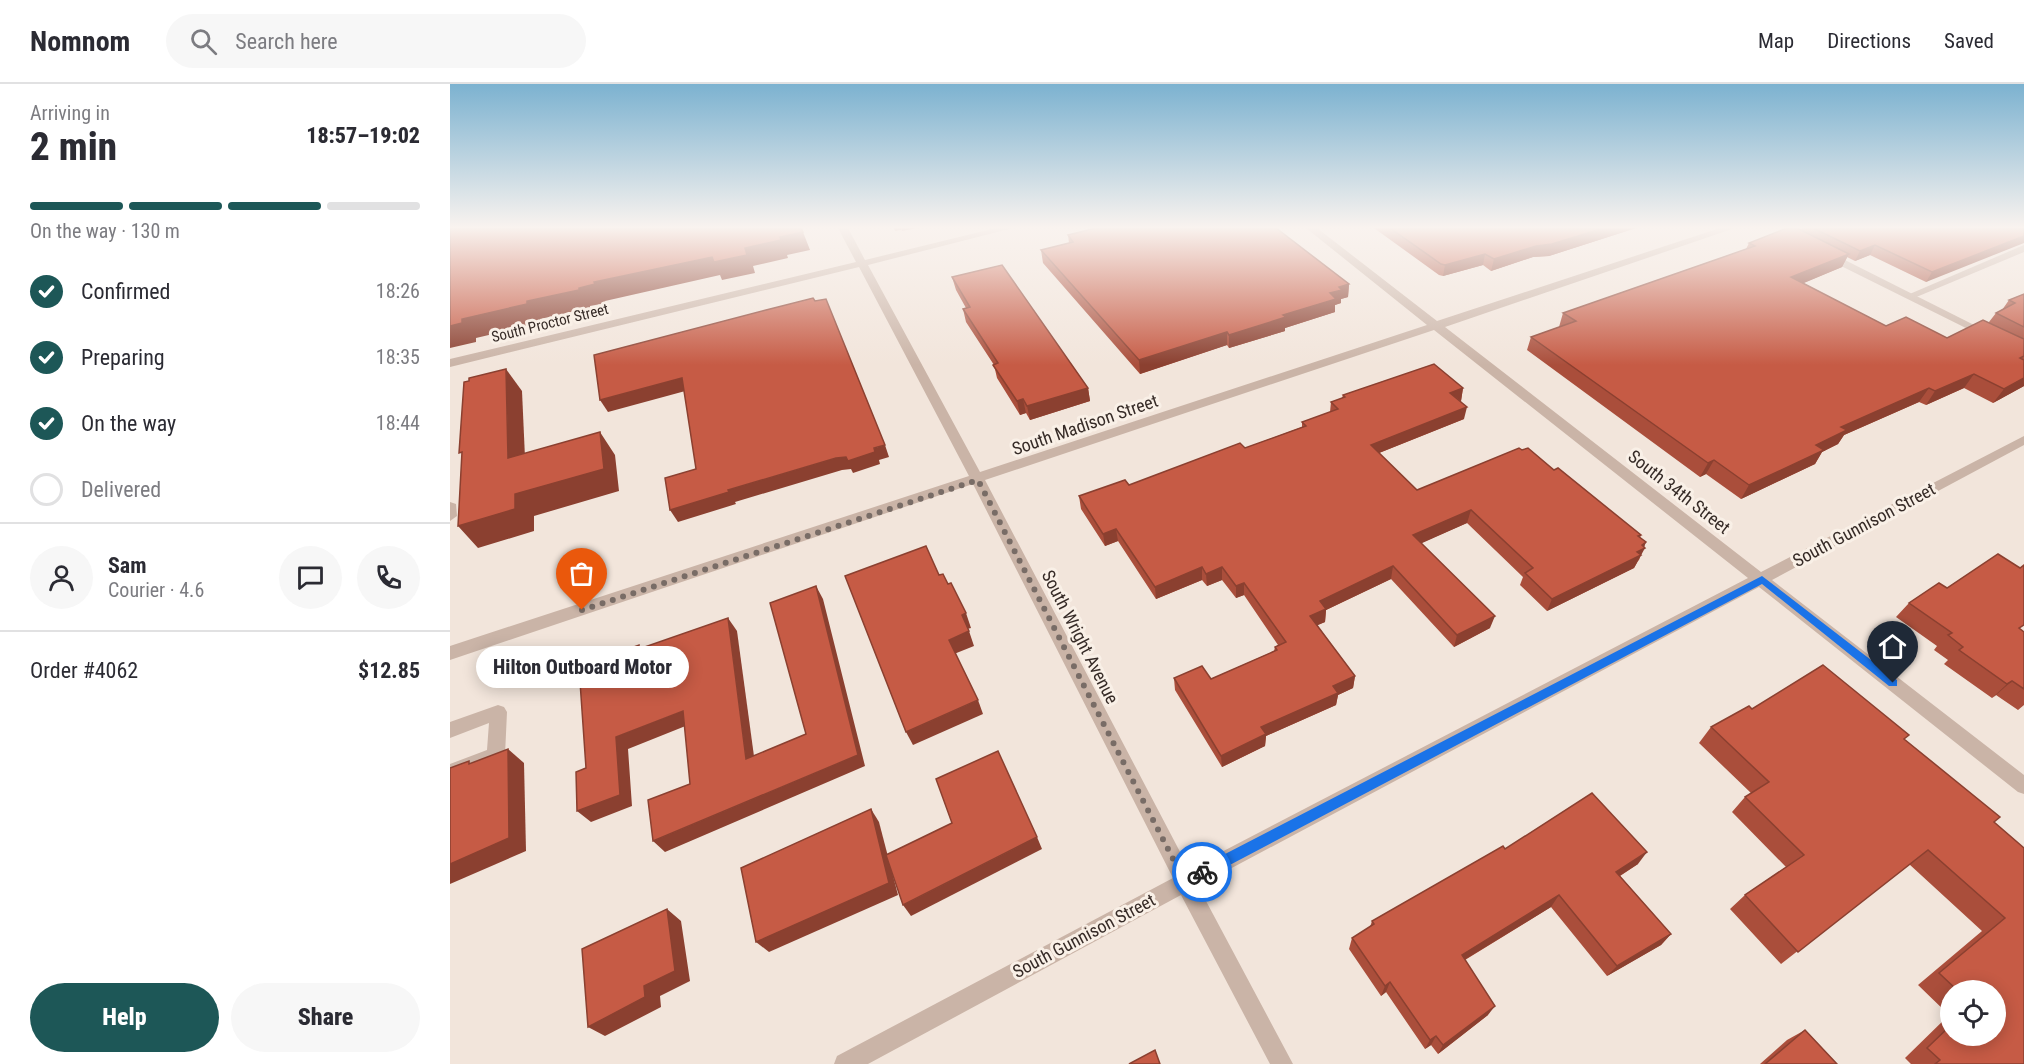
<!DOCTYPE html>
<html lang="en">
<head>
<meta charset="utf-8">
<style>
  :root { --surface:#fff; --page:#f7f7f7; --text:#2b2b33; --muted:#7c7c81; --line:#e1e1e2; --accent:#1d5757 }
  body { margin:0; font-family:"Roboto Condensed",sans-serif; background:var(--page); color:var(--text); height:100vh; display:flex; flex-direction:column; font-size:22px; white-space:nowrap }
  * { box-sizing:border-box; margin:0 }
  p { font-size:20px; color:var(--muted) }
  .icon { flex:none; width:33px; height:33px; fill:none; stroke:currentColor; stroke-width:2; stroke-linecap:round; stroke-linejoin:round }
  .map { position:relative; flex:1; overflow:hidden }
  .panel { display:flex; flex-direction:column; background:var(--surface); width:450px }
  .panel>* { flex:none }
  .buttons { position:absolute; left:1490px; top:896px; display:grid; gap:12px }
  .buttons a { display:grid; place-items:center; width:66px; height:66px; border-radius:50%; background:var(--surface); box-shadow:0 3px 15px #0003; font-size:30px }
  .pin { position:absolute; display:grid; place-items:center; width:51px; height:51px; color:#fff; margin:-62px -26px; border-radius:50% 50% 50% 0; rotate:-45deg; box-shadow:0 0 6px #0007 }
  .pin .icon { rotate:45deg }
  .courier { position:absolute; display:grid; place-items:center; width:60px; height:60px; margin:-30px; border:4px solid #1a73e8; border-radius:50%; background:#fff; color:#222; box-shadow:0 2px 8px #0007 }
  .bubble { position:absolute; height:42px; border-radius:21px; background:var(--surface); box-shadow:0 3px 15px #0003; font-size:20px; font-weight:800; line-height:42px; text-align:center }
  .summary em { font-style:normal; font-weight:800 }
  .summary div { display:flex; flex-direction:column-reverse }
  .summary { display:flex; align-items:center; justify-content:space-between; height:102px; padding:0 30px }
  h1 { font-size:39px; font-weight:800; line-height:45px }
  .bar { display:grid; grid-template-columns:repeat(4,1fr); gap:9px 6px; align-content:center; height:72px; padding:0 30px }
  .bar i { height:8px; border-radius:4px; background:var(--line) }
  .bar .active { background:var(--accent) }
  .bar p { grid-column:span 4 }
  .line { display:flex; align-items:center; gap:15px; padding:0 30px; border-top:2px solid var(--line) }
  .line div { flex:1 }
  .round { display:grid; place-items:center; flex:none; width:63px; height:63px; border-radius:32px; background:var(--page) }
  ol { padding:0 30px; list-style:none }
  li { display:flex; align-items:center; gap:18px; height:66px }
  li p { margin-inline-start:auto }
  li .icon { padding:6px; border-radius:50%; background:var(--accent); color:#fff; stroke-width:4 }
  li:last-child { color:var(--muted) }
  li i { width:33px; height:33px; border:3px solid var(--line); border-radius:50% }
  .button { display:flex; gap:12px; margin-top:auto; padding:12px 30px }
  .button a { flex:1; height:69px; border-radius:36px; background:var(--accent); color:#fff; font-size:24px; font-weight:800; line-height:69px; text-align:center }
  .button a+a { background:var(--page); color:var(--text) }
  header { display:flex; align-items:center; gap:36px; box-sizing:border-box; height:84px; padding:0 30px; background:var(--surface); border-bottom:2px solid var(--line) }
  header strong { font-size:28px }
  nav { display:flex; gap:33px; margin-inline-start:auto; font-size:21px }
  .search { width:420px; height:54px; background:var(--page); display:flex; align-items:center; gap:15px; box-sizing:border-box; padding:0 21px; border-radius:33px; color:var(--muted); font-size:22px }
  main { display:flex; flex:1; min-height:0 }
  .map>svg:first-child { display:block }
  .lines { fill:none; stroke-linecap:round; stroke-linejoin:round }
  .lane { fill:#cab4a7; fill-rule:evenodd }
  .street { fill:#cab4a7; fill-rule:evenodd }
  .wall { fill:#aa4e3b; fill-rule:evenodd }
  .shaded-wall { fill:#8b4030 }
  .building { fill:#c65b45; stroke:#8b4030; stroke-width:1.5 }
  .route { fill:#1a73e8 }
  .done { stroke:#786c66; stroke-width:6; stroke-dasharray:0 10.8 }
  .labels { text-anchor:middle; stroke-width:6; stroke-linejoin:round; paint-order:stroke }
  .far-street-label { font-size:15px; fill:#362b27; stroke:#f9f0e7 }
  .street-label { font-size:18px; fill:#362b27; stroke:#f9f0e7 }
</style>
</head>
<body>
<header>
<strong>Nomnom</strong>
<div class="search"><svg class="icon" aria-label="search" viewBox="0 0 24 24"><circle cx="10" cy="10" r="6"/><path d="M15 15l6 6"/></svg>Search here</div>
<nav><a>Map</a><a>Directions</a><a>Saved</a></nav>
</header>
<main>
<section class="panel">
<div class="summary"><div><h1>2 min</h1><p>Arriving in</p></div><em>18:57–19:02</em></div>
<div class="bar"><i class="active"></i><i class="active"></i><i class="active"></i><i></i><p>On the way · 130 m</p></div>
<ol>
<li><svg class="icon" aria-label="check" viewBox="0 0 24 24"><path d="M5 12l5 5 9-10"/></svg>Confirmed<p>18:26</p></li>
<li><svg class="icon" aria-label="check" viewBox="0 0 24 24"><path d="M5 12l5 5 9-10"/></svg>Preparing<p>18:35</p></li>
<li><svg class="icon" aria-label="check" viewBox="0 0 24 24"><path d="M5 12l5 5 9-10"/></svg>On the way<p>18:44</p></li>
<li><i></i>Delivered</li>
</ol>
<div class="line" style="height:108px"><a class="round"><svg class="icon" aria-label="person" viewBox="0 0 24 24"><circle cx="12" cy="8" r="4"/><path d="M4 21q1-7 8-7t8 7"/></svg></a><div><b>Sam</b><p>Courier · 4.6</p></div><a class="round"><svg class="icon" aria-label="chat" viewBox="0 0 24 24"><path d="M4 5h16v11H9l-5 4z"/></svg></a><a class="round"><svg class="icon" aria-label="phone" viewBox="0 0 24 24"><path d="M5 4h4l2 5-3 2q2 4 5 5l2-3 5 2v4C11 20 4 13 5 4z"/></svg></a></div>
<div class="line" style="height:78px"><div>Order #4062</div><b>$12.85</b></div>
<div class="button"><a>Help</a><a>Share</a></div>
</section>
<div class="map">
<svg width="1574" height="980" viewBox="0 0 1574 980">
  <rect width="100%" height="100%" fill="#f2e5db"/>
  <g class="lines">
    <g class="lane">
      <polygon points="1574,161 1574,168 1464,214 1460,215 1455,212"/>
      <polygon points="0,418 6,420 7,432 0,437"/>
      <polygon points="48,621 54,623 57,628 55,671 52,677 0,696 0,680 37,666 39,639 0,654 0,638"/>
    </g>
    <g class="street">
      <path d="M388,144H398L415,176L546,144H563L418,181L530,388L977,241L856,144H867L987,237L1270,144H1285L995,243L1311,488L1574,352V361L1322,496L1574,691V710L1568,708L1309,503L748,802L843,980H820L731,811L418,980H384L387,972L723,794L523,400L0,576V562L519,392L409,183L0,283V275L406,178ZM984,246L1298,494L739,785L535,396Z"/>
      <polygon points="1371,168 1379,168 1542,250 1540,252 1532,252 1371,172"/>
    </g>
  </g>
  <g class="wall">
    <polygon points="924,144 1186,144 1099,172 1083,173 1041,187 1033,181 993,192 989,191"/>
    <polygon points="1352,144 1574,144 1476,198 1420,171 1405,177 1397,173 1392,183 1353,199 1436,242 1497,254 1539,238 1546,229 1552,226 1559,216 1574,210 1574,302 1543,319 1514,304 1476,321 1469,318 1394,351 1388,360 1372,368 1365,380 1291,415 1256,390 1250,393 1077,266 1081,253 1109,243 1113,229 1296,165 1299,159 1351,146"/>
    <polygon points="618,151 899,200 898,213 891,215 891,219 885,221 885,228 835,244 835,247 779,264 777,261 690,290 593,179 591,166 619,159"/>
    <polygon points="502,193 638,304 640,317 580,336 576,329 570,331 547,294 544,281 516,238 513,225 516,224 506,206"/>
    <polygon points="1013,304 1011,317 1014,335 929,369 967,406 1104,386 1191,451 1190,454 1196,458 1189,476 1188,477 1184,484 1097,527 1070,501 1073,493 1017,439 971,459 1040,544 1004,563 941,495 876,526 875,538 867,541 905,592 903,604 888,611 886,621 816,652 815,662 772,683 725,606 724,594 761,595 824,567 825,563 828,561 794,511 786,514 772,496 757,502 752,496 706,515 668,457 655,462 631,425 629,412 679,401 795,364 852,343 852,338 880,328 881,318 892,314 893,311"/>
    <polygon points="1497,504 1574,548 1574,621 1568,626 1546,611 1542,614 1494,580 1498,576 1484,566 1487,562 1446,533 1459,519"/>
    <path d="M1302,625L1454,656L1544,738L1574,980H1461L1455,974L1499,931L1468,901L1532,847L1459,780L1331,880L1280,825L1295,811L1336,783L1282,728L1295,713L1301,709L1249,659L1261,643ZM1500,906H1545L1500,951Z"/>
    <polygon points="1055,765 1188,780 1170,792 1221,850 1211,861 1157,892 1101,823 1015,876 1038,931 988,970 981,961 975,965 936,908 931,912 899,865 902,854 920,843 922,837"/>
    <polygon points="1355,946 1387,980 1310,980 1337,956"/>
  </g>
  <g class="shaded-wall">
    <polygon points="444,144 451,144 451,146 445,147"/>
    <polygon points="451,144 467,144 452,147"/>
    <polygon points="1154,144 1186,144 1099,172 1083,173 1041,187 1044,175 1086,162"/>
    <polygon points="353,148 360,166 337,171 338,174 303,182 305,189 272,196 270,191 155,217 156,219 140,222 140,224 90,235 90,239 26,254 26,258 0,264 0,242 12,235 77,217 129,204 144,198 295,164 330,153"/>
    <polygon points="1574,152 1574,159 1476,198 1482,188"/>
    <polygon points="1425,161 1420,171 1405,177 1410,167"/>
    <polygon points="1035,170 1033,181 993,192 995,181"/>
    <polygon points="1399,170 1392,183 1335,207 1341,193"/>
    <polygon points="899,200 898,213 891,215 891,219 885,221 885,228 835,244 835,247 779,264 779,251 833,231 880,209 889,203"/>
    <polygon points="777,248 777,261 690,290 689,276"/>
    <polygon points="56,285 72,307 76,396 58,374"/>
    <polygon points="1524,290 1514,304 1476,321 1485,307"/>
    <polygon points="232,294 239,306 158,328 150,316"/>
    <polygon points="1574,294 1574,302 1543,319 1554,305"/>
    <polygon points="638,304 640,317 580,336 577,322"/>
    <polygon points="1013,304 1011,317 1000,309"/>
    <polygon points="1479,304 1469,318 1394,351 1388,360 1372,368 1365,380 1291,415 1299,401 1366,361 1391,343"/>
    <polygon points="573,315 576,329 570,331 567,317"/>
    <polygon points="1017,323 1014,335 919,373 921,361"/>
    <polygon points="150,348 165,371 169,407 84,432 84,447 28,464 8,442 65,410"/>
    <polygon points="435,361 439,373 429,376 430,380 403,389 401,385 392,386 285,418 286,420 228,438 220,426 278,406 386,374 396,373"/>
    <polygon points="1264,376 1256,390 1250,393 1258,379"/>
    <polygon points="1021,426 1017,439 961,464 963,451"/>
    <polygon points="666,445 668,457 655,462 653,450"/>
    <polygon points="1196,458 1193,465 1195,464 1184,484 1097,527 1102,515"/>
    <polygon points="943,482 941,495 876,526 875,538 859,545 860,532 870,517"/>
    <polygon points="752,483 752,496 706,515 705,503"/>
    <polygon points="772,483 772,496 757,502 756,490"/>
    <polygon points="794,499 794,511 786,514 786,502"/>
    <polygon points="366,502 373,515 415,682 215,768 203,757 408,671"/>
    <polygon points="516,529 521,544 517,545 512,531"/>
    <polygon points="1045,532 1040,544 1004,563 1007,551"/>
    <polygon points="278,534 287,547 306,687 296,675"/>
    <polygon points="519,547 524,562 504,570 499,556"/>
    <polygon points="905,592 903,604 888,611 886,621 816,652 815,662 772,683 771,672 811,643 883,602"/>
    <polygon points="1562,597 1546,611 1542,614 1557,600"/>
    <polygon points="528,616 533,630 463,661 456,648"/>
    <polygon points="233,627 243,639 178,665 182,722 141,738 127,727 166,653"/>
    <polygon points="58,665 74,679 76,767 0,800 0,780"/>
    <polygon points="421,725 429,738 448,811 319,868 306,858"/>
    <polygon points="587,753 592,765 461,832 453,821"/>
    <polygon points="1197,768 1188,780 1157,800 1166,788"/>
    <polygon points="1109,811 1101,823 1006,881 1012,871"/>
    <polygon points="217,825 231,837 240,897 210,912 211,923 155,952 138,943 194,902"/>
    <polygon points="1221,850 1211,861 1157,892 1167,882"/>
    <polygon points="940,898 936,908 931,912 935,902"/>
    <polygon points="1045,922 1038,931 988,970 993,961"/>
    <polygon points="986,952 981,961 975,965 980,956"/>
  </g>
  <g class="building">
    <polygon points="0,144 351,144 353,148 330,153 331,156 295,164 297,171 264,178 262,173 144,198 145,200 129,204 129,206 77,217 77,220 12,235 12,239 0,242"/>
    <polygon points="646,144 826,144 899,200 889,203 892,206 880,209 886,215 833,231 836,233 779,251 777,248 689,276 591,166 623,158 618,151"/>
    <polygon points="940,144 1154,144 1102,160 1086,162 1044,175 1035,170 995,181 991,180"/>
    <polygon points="1337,144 1347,144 1399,170 1341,193 1436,242 1456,233 1497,254 1533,236 1574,255 1574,272 1570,274 1574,276 1574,294 1554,305 1524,290 1485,307 1479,304 1391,343 1397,346 1366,361 1374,366 1299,401 1264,376 1258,379 1081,253 1126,237 1113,229 1305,162 1299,159"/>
    <polygon points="1363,144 1574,144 1574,152 1482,188 1425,161 1410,167"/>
    <polygon points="552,181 638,304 577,322 573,315 567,317 543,281 548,279 513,225 520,223 502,193"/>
    <polygon points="1574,210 1574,243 1546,229 1565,219 1559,216"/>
    <polygon points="363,214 365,217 376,215 435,361 424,364 425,368 398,377 396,373 386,374 278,406 279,408 220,426 215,394 246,385 232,294 150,316 144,271 316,226"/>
    <polygon points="984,280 1013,304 1000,309 1017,323 921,361 967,406 1069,364 1072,366 1078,364 1104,386 1108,384 1191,451 1188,452 1196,458 1192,461 1195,464 1187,468 1191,471 1102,515 1075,489 1083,484 1021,426 963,451 1045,532 1007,551 943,482 870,517 876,525 860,532 905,592 883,602 888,609 811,643 816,650 771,672 724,594 752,582 761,595 827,566 825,563 836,558 794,499 786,502 772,483 756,490 752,483 705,503 666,445 653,450 629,412 675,396 679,401 790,359 795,364 856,342 852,338 888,325 881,318 895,313 893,311"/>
    <polygon points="56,285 58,374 150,348 154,385 65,410 65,425 8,442 12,368 9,369 14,298 19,297 19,294"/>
    <polygon points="476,462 489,491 493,490 498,500 501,499 516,529 512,531 519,547 499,556 528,616 456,648 395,492"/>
    <polygon points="1548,470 1570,484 1574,481 1574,541 1569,544 1574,548 1574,605 1562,597 1557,600 1509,566 1513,563 1498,551 1502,549 1459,519 1489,499 1497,504"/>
    <polygon points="366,502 408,671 203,757 198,716 240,700 233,627 166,653 170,711 127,727 126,688 136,684 129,583 189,561 189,565 278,534 296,675 356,650 320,519"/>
    <polygon points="1373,581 1459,651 1454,655 1550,733 1544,738 1574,764 1574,980 1485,980 1490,976 1477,964 1500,942 1500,951 1545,951 1545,906 1507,906 1489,889 1555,834 1478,766 1348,868 1295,811 1354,771 1295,713 1319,698 1261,643 1299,622 1302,625"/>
    <polygon points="58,665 59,754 0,780 0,684 19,677 19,680"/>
    <polygon points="548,667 587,753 453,821 436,771 502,739 486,695"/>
    <polygon points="1142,709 1197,768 1166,788 1221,850 1167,882 1109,811 1012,871 1045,922 993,961 986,952 980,956 940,898 935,902 902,854 924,840 922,837 1053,762 1055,765"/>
    <polygon points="421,725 439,799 306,858 291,784"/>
    <polygon points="217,825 225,887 194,902 195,913 138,943 132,865"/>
    <polygon points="1355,946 1387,980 1315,980"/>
    <polygon points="705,966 710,980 679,980"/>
  </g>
  <linearGradient id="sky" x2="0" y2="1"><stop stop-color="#7cb2d0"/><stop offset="0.51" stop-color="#f9f3ef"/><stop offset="1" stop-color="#f9f3ef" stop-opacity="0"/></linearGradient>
  <rect width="1574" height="281" fill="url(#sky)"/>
  <polygon class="route" points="1312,492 1447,596 1447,602 1439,602 1312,500 757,793 752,795 748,793 746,788 748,784"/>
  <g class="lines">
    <polyline class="done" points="132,526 528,396 735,798 752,788"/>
  </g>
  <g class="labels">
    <g class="far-street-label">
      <text transform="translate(100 239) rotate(-14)" y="5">South Proctor Street</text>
    </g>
    <g class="street-label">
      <text transform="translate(635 341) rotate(-19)" y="6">South Madison Street</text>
      <text transform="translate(1229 408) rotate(38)" y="6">South 34th Street</text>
      <text transform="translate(1414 441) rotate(-28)" y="6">South Gunnison Street</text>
      <text transform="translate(630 553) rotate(63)" y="6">South Wright Avenue</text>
      <text transform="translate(634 852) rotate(-28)" y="6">South Gunnison Street</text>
    </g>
  </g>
</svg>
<div class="buttons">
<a><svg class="icon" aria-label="locate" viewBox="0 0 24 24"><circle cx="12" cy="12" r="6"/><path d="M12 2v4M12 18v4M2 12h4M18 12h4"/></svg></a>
</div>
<div class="pin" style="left:132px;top:526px;background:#ea580c"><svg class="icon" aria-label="bag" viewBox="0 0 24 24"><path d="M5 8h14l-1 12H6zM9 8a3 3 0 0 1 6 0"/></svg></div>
<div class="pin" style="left:1443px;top:599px;background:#1f2937"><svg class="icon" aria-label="home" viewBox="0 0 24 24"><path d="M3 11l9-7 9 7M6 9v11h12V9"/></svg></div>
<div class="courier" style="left:752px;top:788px"><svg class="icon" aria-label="bike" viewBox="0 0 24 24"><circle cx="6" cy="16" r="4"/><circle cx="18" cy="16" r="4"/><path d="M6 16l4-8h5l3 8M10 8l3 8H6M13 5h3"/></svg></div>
<div class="bubble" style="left:26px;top:562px;width:213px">Hilton Outboard Motor</div>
</div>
</main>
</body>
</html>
